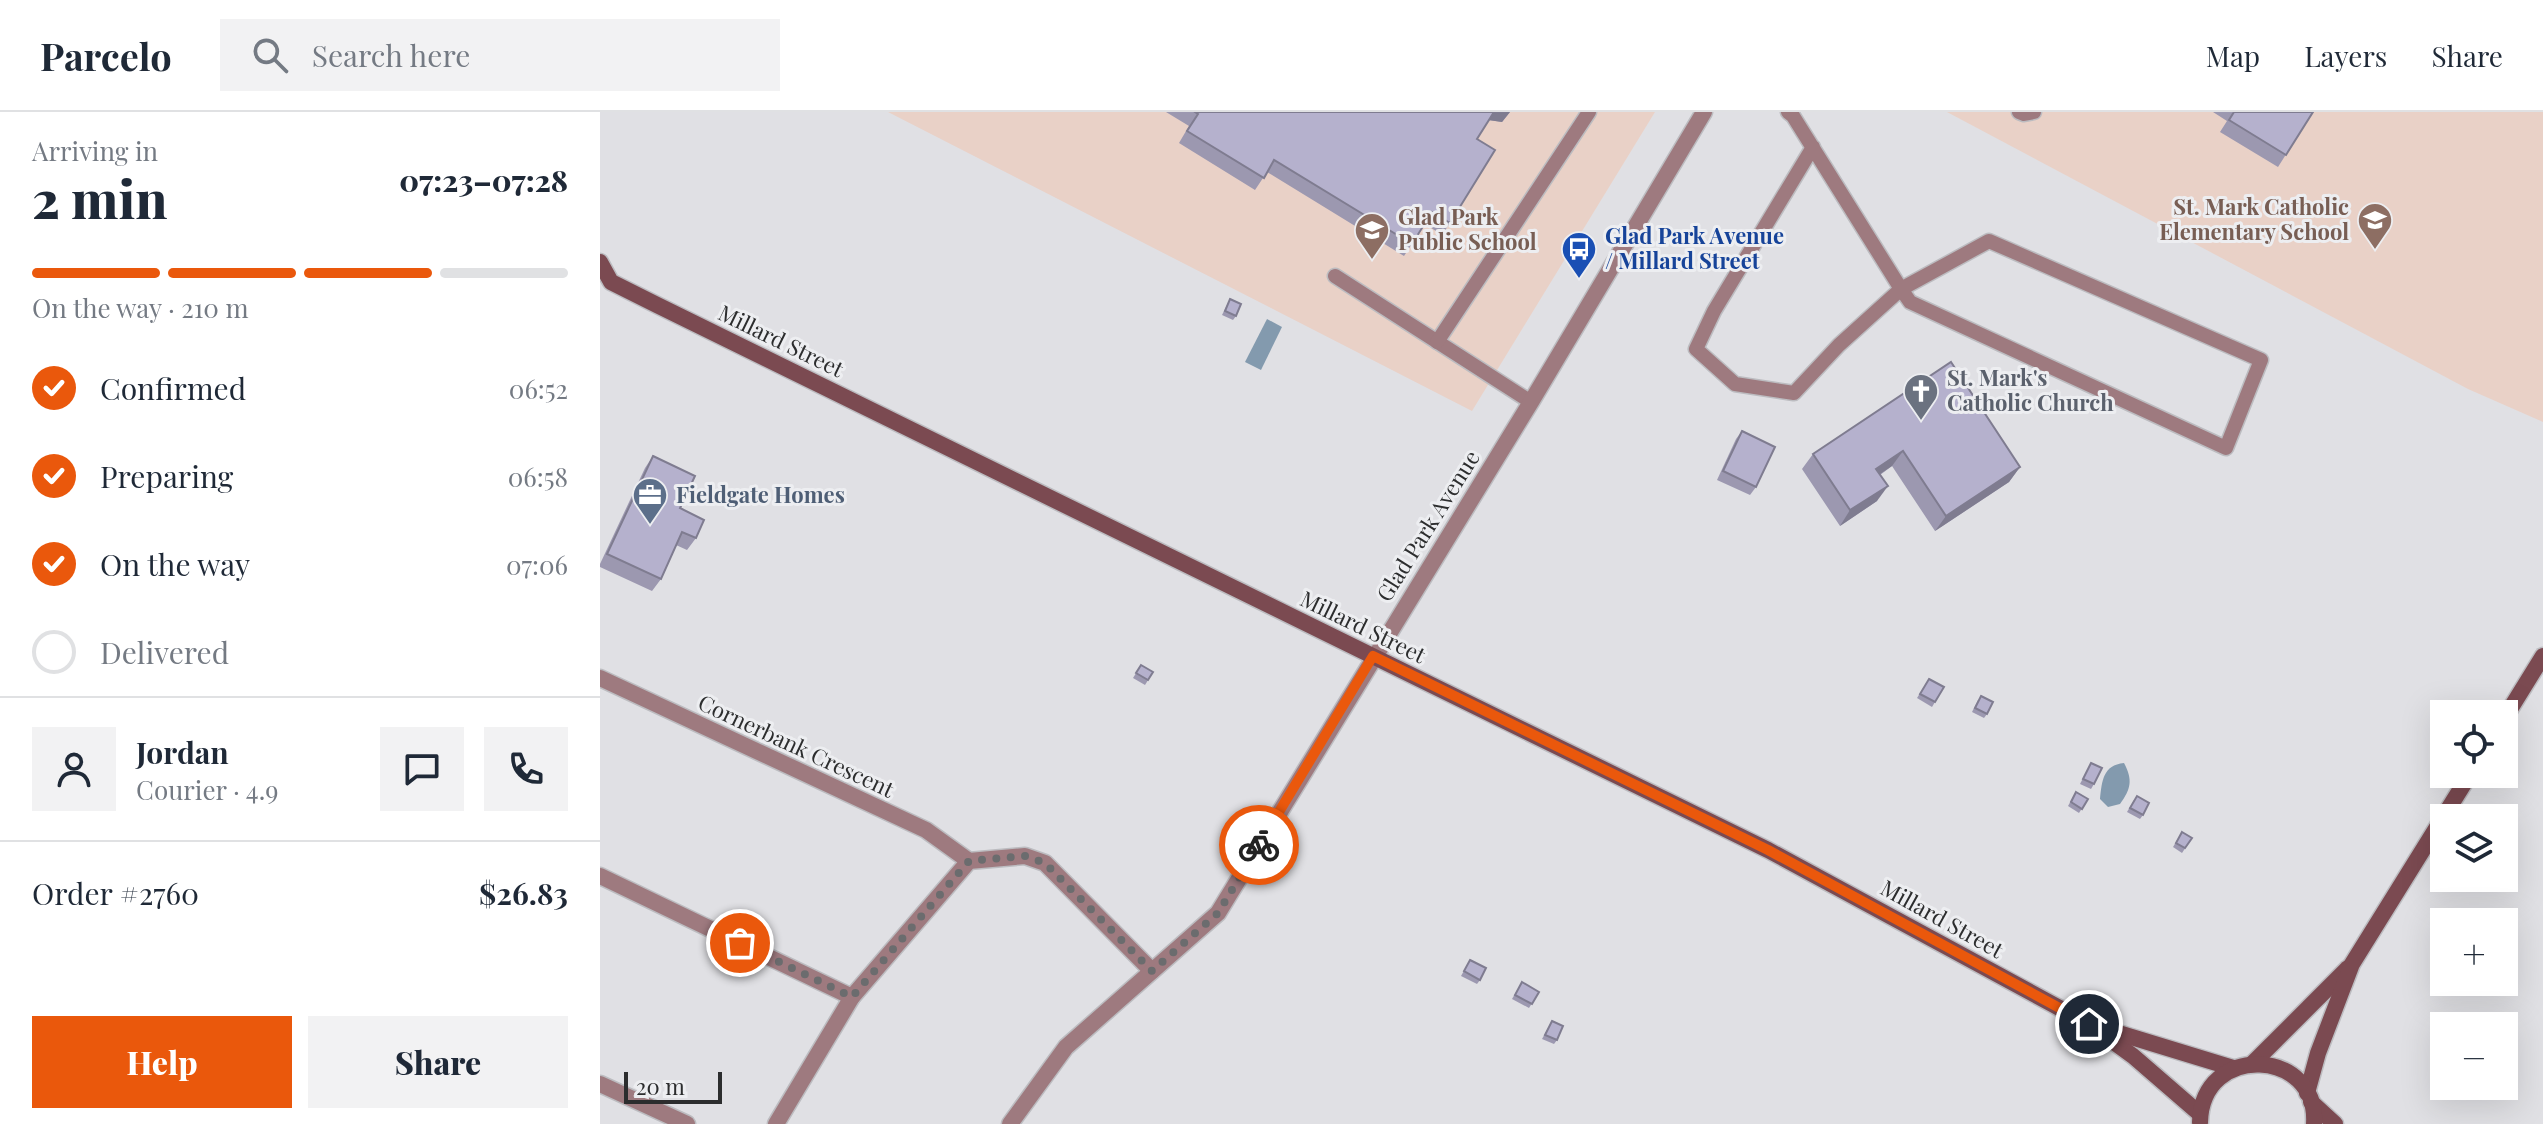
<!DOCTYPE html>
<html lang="en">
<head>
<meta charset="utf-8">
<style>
  :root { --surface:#fff; --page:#f2f2f3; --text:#1f2937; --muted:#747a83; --line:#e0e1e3; --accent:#ea580c }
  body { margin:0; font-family:"Playfair Display",serif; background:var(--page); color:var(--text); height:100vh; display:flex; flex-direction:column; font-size:30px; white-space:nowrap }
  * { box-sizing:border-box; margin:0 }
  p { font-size:26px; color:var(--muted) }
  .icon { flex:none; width:44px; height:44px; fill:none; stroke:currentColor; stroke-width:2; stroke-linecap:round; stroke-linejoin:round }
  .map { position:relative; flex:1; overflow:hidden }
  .sheet { display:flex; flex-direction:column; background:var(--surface); width:600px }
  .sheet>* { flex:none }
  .tools { position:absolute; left:1830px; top:588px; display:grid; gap:16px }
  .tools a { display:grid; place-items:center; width:88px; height:88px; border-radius:0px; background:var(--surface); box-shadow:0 8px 32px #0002; font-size:40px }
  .scale { position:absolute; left:24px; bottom:20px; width:98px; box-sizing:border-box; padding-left:8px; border:4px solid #2c2d2e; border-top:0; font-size:22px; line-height:28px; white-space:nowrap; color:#2c2d2e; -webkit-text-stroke:6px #edeef1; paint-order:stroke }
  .pin { position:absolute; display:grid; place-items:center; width:68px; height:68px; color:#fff; margin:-34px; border:4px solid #fff; border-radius:50%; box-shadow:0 2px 8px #0007 }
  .courier { position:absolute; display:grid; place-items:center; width:80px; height:80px; margin:-40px; border:6px solid #ea580c; border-radius:50%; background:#fff; color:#222; box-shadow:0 2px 10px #0007 }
  .overview em { font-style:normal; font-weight:800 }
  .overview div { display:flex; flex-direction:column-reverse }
  .overview { display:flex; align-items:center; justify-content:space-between; height:136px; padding:0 32px }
  h1 { font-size:52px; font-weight:800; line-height:60px }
  .bar { display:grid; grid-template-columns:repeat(4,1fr); gap:12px 8px; align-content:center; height:96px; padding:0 32px }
  .bar i { height:10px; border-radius:6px; background:var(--line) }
  .bar .on { background:var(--accent) }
  .bar p { grid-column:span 4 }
  .line { display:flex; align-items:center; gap:20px; padding:0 32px; border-top:2px solid var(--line) }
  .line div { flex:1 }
  .round { display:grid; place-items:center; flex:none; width:84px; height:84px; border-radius:0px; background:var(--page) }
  ol { padding:0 32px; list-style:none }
  li { display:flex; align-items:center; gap:24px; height:88px }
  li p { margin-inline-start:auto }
  li .icon { padding:8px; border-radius:50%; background:var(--accent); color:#fff; stroke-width:4 }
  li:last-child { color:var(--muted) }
  li i { width:44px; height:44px; border:4px solid var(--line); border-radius:50% }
  .button { display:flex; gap:16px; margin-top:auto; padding:16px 32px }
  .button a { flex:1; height:92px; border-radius:0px; background:var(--accent); color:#fff; font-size:32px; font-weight:800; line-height:92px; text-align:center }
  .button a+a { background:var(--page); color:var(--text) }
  header { display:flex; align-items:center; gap:48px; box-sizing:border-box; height:112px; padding:0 40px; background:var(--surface); border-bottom:2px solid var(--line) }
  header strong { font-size:38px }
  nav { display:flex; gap:44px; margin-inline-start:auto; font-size:28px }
  .search { width:560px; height:72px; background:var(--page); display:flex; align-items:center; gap:20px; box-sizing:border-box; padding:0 28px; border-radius:0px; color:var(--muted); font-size:30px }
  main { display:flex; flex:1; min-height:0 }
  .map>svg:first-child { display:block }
  .education { fill:#e9d1c7 }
  .water { fill:#839aae }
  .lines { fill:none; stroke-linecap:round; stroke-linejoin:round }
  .lane-casing { stroke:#bcbcc0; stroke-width:17 }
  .street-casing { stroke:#bcbcc0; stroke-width:19 }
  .secondary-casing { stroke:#bcbcc0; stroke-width:19 }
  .lane { stroke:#9e7a7f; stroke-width:14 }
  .street { stroke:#9e7a7f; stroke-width:16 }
  .secondary { stroke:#7b4a51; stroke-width:16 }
  .wall { fill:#9c98b0 }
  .shaded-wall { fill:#7f7c90 }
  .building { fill:#b5b1cd; stroke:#7f7c90; stroke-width:2 }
  .done { stroke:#6b6c6e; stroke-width:8; stroke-dasharray:0 14.4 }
  .route { stroke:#ea580c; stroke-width:10 }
  .labels { text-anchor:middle; stroke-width:6; stroke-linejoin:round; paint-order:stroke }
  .education-label { font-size:22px; font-weight:bold; fill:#785e54; stroke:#edeef1; text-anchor:end }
  .transit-label { font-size:22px; font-weight:bold; fill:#164399; stroke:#edeef1; text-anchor:start }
  .street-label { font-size:22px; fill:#2c2d2e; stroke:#edeef1 }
  .worship-label { font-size:22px; font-weight:bold; fill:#5b616d; stroke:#edeef1; text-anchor:start }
  .service-label { font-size:22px; font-weight:bold; fill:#4e5e75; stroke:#edeef1; text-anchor:start }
</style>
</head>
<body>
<header>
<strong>Parcelo</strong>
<div class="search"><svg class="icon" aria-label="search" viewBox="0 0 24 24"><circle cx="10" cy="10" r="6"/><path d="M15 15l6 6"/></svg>Search here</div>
<nav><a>Map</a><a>Layers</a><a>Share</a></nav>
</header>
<main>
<section class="sheet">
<div class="overview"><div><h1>2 min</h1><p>Arriving in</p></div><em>07:23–07:28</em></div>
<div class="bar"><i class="on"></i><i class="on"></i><i class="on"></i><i></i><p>On the way · 210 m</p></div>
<ol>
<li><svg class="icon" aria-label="check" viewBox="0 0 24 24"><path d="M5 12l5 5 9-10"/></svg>Confirmed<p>06:52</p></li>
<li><svg class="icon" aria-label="check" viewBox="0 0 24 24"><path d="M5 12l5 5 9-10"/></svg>Preparing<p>06:58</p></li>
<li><svg class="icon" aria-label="check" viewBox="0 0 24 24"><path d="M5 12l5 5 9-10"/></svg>On the way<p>07:06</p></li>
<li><i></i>Delivered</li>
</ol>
<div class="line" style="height:144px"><a class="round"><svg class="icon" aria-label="person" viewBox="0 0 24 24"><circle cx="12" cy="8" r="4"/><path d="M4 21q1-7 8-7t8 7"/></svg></a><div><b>Jordan</b><p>Courier · 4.9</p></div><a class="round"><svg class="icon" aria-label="chat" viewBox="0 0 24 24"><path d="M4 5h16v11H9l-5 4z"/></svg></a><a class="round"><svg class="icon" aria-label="phone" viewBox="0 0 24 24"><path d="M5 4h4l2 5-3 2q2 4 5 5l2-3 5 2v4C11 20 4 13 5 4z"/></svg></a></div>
<div class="line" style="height:104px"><div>Order #2760</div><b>$26.83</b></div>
<div class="button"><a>Help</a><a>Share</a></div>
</section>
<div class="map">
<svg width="1943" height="1012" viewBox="0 0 1943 1012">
  <rect width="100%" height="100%" fill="#e0e0e4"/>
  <g class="education">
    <polygon points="288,0 1055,0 872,299"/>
    <polygon points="1347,0 1943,0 1943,310 1868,277"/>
  </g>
  <g class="water">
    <polygon points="667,207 682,215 661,258 645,250"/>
    <path d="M1524,651C1533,668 1531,677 1520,692L1508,695L1500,687C1502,669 1503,653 1524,651Z"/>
  </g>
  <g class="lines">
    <g class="lane-casing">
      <g id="lane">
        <polyline points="1188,0 1193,4 1301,177 1310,190 1626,336 1661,248 1389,129 1301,177 1239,233 1194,281 1135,272 1096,237 1114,199 1213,35"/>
        <polyline points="1419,0 1424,2 1434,0"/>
        <polyline points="735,164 931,290"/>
        <polyline points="837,230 989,0"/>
      </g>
    </g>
    <g class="street-casing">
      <g id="street">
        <polyline points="0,566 326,718 369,749"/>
        <polyline points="0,764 252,885"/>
        <polyline points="0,972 87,1012"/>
        <polyline points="176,1012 252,885 369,749 425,744 445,751 552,859"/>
        <polyline points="410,1012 466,935 618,801 931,290 1104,0"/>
      </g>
    </g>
    <g class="secondary-casing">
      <g id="secondary">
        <polyline points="0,150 11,170 57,193 1168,738 1489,912 1533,944 1600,1002"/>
        <polyline points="1904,607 1943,544"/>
        <polyline points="1502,916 1633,956"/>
        <polyline points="1653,951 1748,856"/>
        <polyline points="1707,981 1718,941 1752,852 1870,662"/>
        <polyline points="1711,990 1735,1012"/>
        <path d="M1600,1010C1602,930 1719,936 1714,1012"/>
      </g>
    </g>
    <use href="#lane" class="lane"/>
    <use href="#street" class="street"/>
    <use href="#secondary" class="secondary"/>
  </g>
  <g class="wall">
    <polygon points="566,0 910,0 902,10 889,8 877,27 850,111 842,123 825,112 804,144 667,60 655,78 579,31 589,14"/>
    <polygon points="1613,0 1713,0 1678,55 1620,20 1627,9"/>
    <polygon points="630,187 636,204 633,208 622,203"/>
    <polygon points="1351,250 1420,355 1409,370 1335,419 1292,354 1280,363 1277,389 1240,414 1202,357 1213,342"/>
    <polygon points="1142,319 1156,375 1150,383 1117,368 1136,327"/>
    <polygon points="53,344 96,426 87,438 76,433 61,467 52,479 0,455 0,452 45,356"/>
    <polygon points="541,553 553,560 545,573 533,566"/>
    <polygon points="1329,567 1344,575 1332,595 1317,586"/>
    <polygon points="1378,588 1387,602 1384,606 1372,600"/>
    <polygon points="1491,651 1494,672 1491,677 1480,672"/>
    <polygon points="1476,680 1488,687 1479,701 1468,694"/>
    <polygon points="1534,688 1543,703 1540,707 1527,700"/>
    <polygon points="1582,720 1592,726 1582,741 1573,735"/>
    <polygon points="870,848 880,868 877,872 861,864"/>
    <polygon points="922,870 939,880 929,896 912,887"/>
    <polygon points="952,909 957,928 954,932 942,927"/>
  </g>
  <g class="shaded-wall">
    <polygon points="894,0 910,0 902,10 888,8"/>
    <polygon points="1303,339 1292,354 1265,372 1276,357"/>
    <polygon points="1420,355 1409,370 1335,419 1346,404"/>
    <polygon points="1288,374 1277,389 1240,414 1250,398"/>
  </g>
  <g class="building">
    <polygon points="595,0 894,0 877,27 895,38 850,111 832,100 812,132 674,48 664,66 587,19 598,2"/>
    <polygon points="1634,0 1713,0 1686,43 1629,8"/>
    <polygon points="630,187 641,192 636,204 625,199"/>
    <polygon points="1351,250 1420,355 1346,404 1303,339 1276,357 1288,374 1250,398 1213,342"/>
    <polygon points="1142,319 1175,335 1156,375 1123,359"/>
    <polygon points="53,344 95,364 80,396 104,408 96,426 82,420 61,467 7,442"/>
    <polygon points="541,553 553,560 548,568 536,561"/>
    <polygon points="1329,567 1344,575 1335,590 1320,582"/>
    <polygon points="1381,584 1393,590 1387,602 1375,596"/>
    <polygon points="1491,651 1502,656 1494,672 1483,667"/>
    <polygon points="1476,680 1488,687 1482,697 1471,690"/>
    <polygon points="1537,684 1549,691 1543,703 1530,696"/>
    <polygon points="1582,720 1592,726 1585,736 1576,731"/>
    <polygon points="870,848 886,856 880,868 864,859"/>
    <polygon points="922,870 939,880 932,892 915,883"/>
    <polygon points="952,909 963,914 957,928 945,923"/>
  </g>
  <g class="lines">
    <polyline class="done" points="140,831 252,885 369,749 425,744 445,751 552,859 618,801 659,733"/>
    <polyline class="route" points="659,733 773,544 1168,738 1489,912"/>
  </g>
  <defs>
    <g id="school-pin" transform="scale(1.8)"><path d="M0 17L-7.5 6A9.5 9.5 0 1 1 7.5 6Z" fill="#8d6e63" stroke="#edeef1"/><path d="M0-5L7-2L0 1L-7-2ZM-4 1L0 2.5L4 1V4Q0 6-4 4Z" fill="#fff"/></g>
    <g id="bus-pin" transform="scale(1.8)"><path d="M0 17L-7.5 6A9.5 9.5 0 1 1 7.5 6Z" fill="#1a4fb4" stroke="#edeef1"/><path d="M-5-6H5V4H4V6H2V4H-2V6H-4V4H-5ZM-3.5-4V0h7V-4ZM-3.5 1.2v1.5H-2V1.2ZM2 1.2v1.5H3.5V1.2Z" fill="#fff"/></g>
    <g id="church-pin" transform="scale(1.8)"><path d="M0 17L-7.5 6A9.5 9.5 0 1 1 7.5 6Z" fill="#6b7280" stroke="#edeef1"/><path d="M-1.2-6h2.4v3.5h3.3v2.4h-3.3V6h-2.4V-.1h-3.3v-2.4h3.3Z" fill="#fff"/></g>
    <g id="office-pin" transform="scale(1.8)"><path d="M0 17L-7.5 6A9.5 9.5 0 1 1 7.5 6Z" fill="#5c6f8a" stroke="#edeef1"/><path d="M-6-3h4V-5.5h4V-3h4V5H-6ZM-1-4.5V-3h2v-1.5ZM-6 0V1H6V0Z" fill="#fff"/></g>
  </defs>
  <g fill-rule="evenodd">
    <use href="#school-pin" x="1775" y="108"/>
    <use href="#school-pin" x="772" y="118"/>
    <use href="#bus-pin" x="979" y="137"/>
    <use href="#church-pin" x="1321" y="279"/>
    <use href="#office-pin" x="50" y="383"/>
  </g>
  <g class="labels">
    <g class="education-label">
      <text x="1749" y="103">St. Mark Catholic<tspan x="1749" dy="25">Elementary School</tspan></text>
      <text x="798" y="113" text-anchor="start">Glad Park<tspan x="798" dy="25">Public School</tspan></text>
    </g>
    <g class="transit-label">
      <text x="1005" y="132">Glad Park Avenue<tspan x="1005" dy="25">/ Millard Street</tspan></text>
    </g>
    <g class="street-label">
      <text transform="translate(181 229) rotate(26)" y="8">Millard Street</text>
      <text transform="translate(828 414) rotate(-58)" y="8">Glad Park Avenue</text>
      <text transform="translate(763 515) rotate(26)" y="8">Millard Street</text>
      <text transform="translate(196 634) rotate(25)" y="8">Cornerbank Crescent</text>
      <text transform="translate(1342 807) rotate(29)" y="8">Millard Street</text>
    </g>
    <g class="worship-label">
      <text x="1347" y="274">St. Mark's<tspan x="1347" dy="25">Catholic Church</tspan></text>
    </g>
    <g class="service-label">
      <text x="76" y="391">Fieldgate Homes</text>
    </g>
  </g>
</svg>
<div class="tools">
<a><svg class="icon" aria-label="locate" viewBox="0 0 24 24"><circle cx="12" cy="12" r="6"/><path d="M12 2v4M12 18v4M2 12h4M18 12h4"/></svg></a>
<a><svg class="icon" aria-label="layers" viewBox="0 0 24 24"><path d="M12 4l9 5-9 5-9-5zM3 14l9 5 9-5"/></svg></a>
<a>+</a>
<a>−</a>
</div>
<div class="scale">20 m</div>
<div class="pin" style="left:140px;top:831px;background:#ea580c"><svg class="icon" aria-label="bag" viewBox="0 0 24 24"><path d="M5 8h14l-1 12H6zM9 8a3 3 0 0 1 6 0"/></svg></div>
<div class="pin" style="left:1489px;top:912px;background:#1f2937"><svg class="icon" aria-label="home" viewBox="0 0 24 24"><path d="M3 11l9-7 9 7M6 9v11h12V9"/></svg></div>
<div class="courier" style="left:659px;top:733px"><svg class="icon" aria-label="bike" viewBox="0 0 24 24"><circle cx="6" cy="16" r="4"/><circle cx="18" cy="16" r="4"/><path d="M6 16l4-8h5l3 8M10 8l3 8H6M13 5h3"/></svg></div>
</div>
</main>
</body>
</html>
